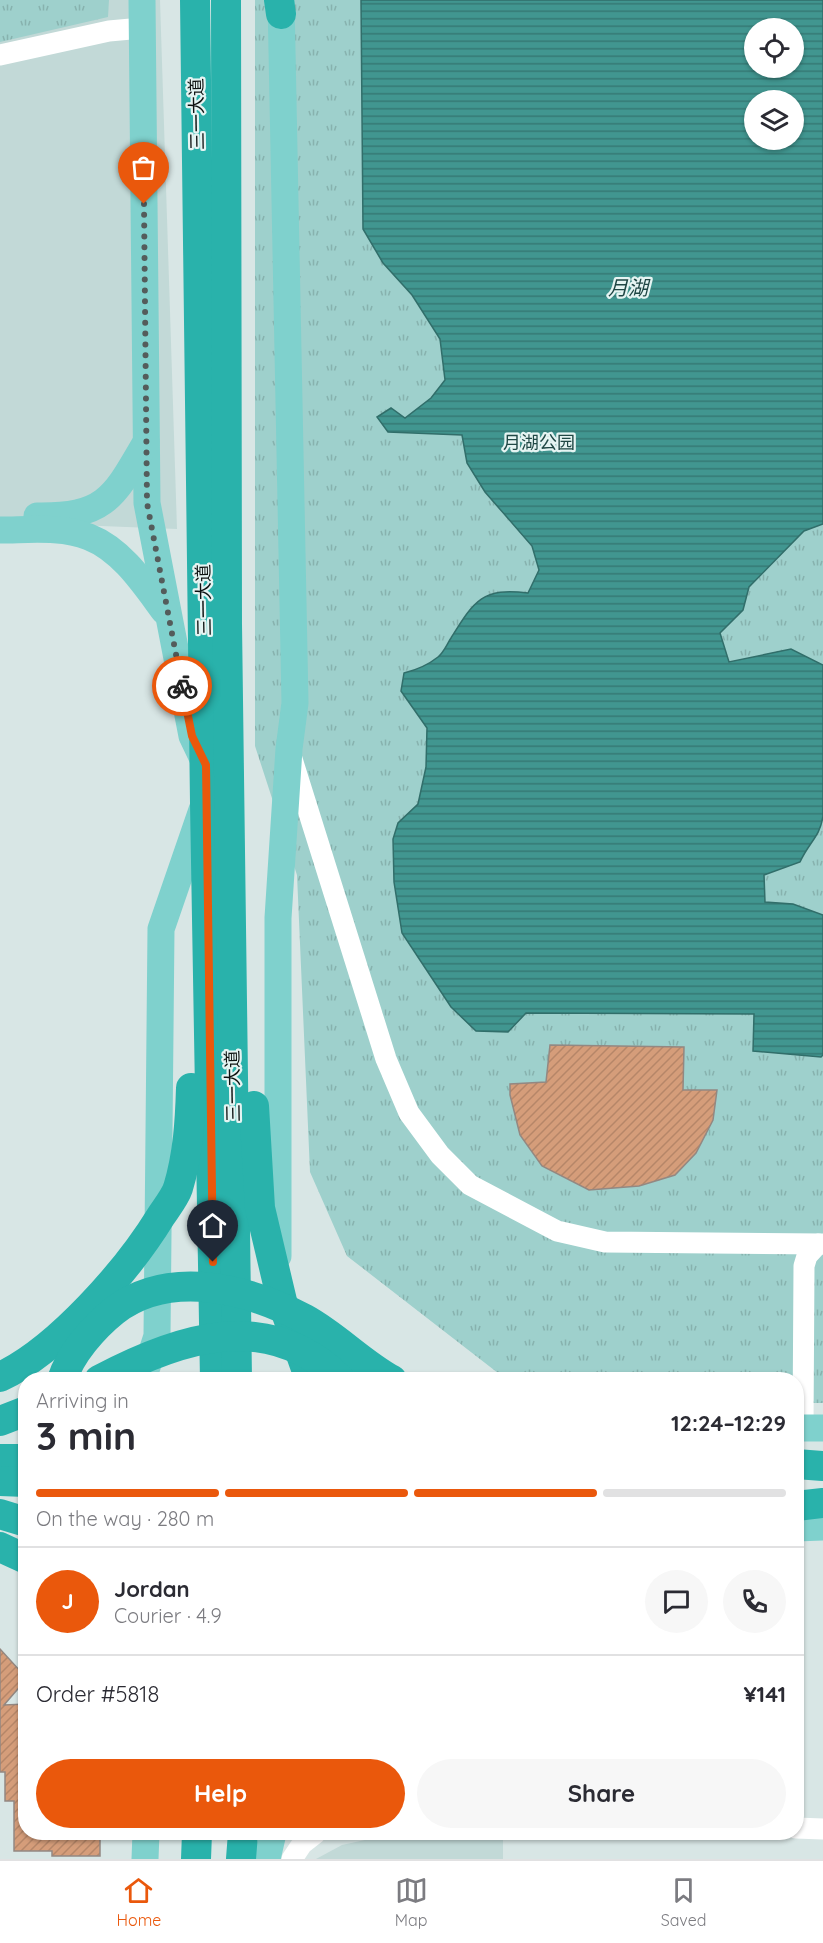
<!DOCTYPE html>
<html lang="en">
<head>
<meta charset="utf-8">
<style>
  :root { --surface:#fff; --page:#f7f7f7; --text:#2b2b33; --muted:#7c7c81; --line:#e1e1e2; --accent:#ea580c }
  body { margin:0; font-family:Quicksand,"Noto Sans SC",sans-serif; background:var(--page); color:var(--text); height:100vh; display:flex; flex-direction:column; font-size:22px; white-space:nowrap }
  * { box-sizing:border-box; margin:0 }
  p { font-size:20px; color:var(--muted) }
  .icon { flex:none; width:33px; height:33px; fill:none; stroke:currentColor; stroke-width:2; stroke-linecap:round; stroke-linejoin:round }
  .map { position:relative; flex:1; overflow:hidden }
  .panel { position:absolute; left:18px; top:1372px; width:786px; height:468px; display:flex; flex-direction:column; background:var(--surface); border-radius:24px; box-shadow:0 2px 4px #0004 }
  .panel>* { flex:none }
  .buttons { position:absolute; left:744px; top:18px; display:grid; gap:12px }
  .buttons a { display:grid; place-items:center; width:60px; height:60px; border-radius:50%; background:var(--surface); box-shadow:0 2px 4px #0004; font-size:30px }
  .pin { position:absolute; display:grid; place-items:center; width:51px; height:51px; color:#fff; margin:-62px -26px; border-radius:50% 50% 50% 0; rotate:-45deg; box-shadow:0 0 6px #0007 }
  .pin .icon { rotate:45deg }
  .courier { position:absolute; display:grid; place-items:center; width:60px; height:60px; margin:-30px; border:4px solid #ea580c; border-radius:50%; background:#fff; color:#222; box-shadow:0 2px 8px #0007 }
  .headline em { font-style:normal; font-weight:700 }
  .headline div { display:flex; flex-direction:column-reverse }
  .headline { display:flex; align-items:center; justify-content:space-between; height:102px; padding:0 18px }
  h1 { font-size:39px; font-weight:700; line-height:45px }
  .bar { display:grid; grid-template-columns:repeat(4,1fr); gap:9px 6px; align-content:center; height:72px; padding:0 18px }
  .bar i { height:8px; border-radius:4px; background:var(--line) }
  .bar .active { background:var(--accent) }
  .bar p { grid-column:span 4 }
  .line { display:flex; align-items:center; gap:15px; padding:0 18px; border-top:2px solid var(--line) }
  .line div { flex:1 }
  .round { display:grid; place-items:center; flex:none; width:63px; height:63px; border-radius:32px; background:var(--page) }
  .primary-button { display:flex; gap:12px; margin-top:auto; padding:12px 18px }
  .primary-button a { flex:1; height:69px; border-radius:36px; background:var(--accent); color:#fff; font-size:24px; font-weight:700; line-height:69px; text-align:center }
  .primary-button a+a { background:var(--page); color:var(--text) }
  .menu { display:flex; justify-content:space-around; align-items:center; height:84px; border-top:2px solid var(--line); background:var(--surface); font-size:16px; color:var(--muted) }
  .menu a { display:grid; justify-items:center; gap:3px }
  .menu .active { color:var(--accent) }
  .map>svg:first-child { display:block }
  .built { fill:#c2d9d7 }
  .grass { fill:url(#grass-tufts); fill-rule:evenodd }
  .water { fill:url(#water-rules); stroke:#316e6a; stroke-width:1.5; fill-rule:evenodd }
  .building { fill:url(#building-hatch); stroke:#938882; stroke-width:1.5 }
  .lines { fill:none; stroke-linecap:round; stroke-linejoin:round }
  .minor { stroke:#fff; stroke-width:21 }
  .major { stroke:#7fd1cd; stroke-width:27 }
  .highway { stroke:#29b2ab; stroke-width:30 }
  .done { stroke:#545c5b; stroke-width:6; stroke-dasharray:0 10.8 }
  .route { stroke:#ea580c; stroke-width:8 }
  .labels { text-anchor:middle; stroke-width:4.5; stroke-linejoin:round; paint-order:stroke }
  .street-label { font-size:18px; fill:#0d1211; stroke:#e5f4f2 }
  .park-label { font-size:18px; fill:#204845; stroke:#e5f4f2 }
  .water-label { font-size:20px; font-style:italic; fill:#1f4644; stroke:#e5f4f2 }
</style>
</head>
<body>
<div class="map">
<svg width="823" height="1859" viewBox="0 0 823 1859">
  <defs>
    <pattern id="grass-tufts" width="24" height="20" patternUnits="userSpaceOnUse" patternTransform="scale(1.5)"><rect width="24" height="20" fill="#9ed0cc"/><path d="M3 7l-1-3M5 7V3M7 7l1-3M15 17l-1-3M17 17v-4M19 17l1-3" fill="none" stroke="#87b2ae"/></pattern>
    <pattern id="water-rules" width="6" height="5" patternUnits="userSpaceOnUse" patternTransform="scale(1.5)"><rect width="6" height="5" fill="#419690"/><path d="M0 2.5h6" fill="none" stroke="#357974"/></pattern>
    <pattern id="building-hatch" width="6" height="6" patternUnits="userSpaceOnUse" patternTransform="scale(1.5)"><rect width="6" height="6" fill="#d59d7a"/><path d="M-1 1l2-2M0 6l6-6M5 7l2-2" fill="none" stroke="#b68668"/></pattern>
  </defs>
  <rect width="100%" height="100%" fill="#d8e6e5"/>
  <g class="built">
    <polygon points="0,0 160,0 177,529 0,522"/>
    <polygon points="503,1837 503,1859 316,1859 342,1845 374,1838"/>
  </g>
  <g class="grass">
    <polygon points="0,0 109,0 108,17 0,42"/>
    <path d="M255,0H823V1403H797L796,1380H507L347,1256L310,1172L297,875L255,746ZM754,28H794V68H754ZM754,100H794V140H754Z"/>
  </g>
  <path class="water" d="M361,0H823V524L804,531L749,587L743,610L720,633L729,662L791,649L823,665V816C820,837 809,842 800,862L764,875L765,902L793,904L823,915V1055L821,1057L753,1051L754,1014L526,1013L508,1032L476,1031L451,1007L402,933L394,882L393,839L398,823L418,804L426,767L427,728L401,691L404,673C416,670 428,665 438,657C444,652 447,644 451,638C474,601 482,587 528,593L539,570L532,546L485,492L467,463L462,435L388,432L377,417L391,408L405,418L431,398L445,380L440,339L412,295L383,263L363,229ZM754,28H794V68H754ZM754,100H794V140H754Z"/>
  <g class="building">
    <polygon points="550,1045 684,1047 683,1090 717,1090 713,1120 696,1153 675,1175 639,1186 589,1190 542,1166 520,1135 510,1095 510,1084 546,1082"/>
    <polygon points="0,1649 22,1673 23,1683 4,1705 26,1704 26,1833 100,1833 100,1856 52,1856 52,1851 14,1851 14,1801 5,1801 5,1772 0,1772"/>
  </g>
  <g class="lines">
    <g class="minor">
      <polyline points="0,55 109,31 142,28"/>
      <polyline points="292,759 386,1059 409,1113 440,1155 470,1185 557,1231 605,1242 823,1244"/>
      <polyline points="803,1428 804,1266 807,1256 818,1244"/>
      <polyline points="796,1828 823,1829"/>
      <polyline points="292,1859 302,1844 316,1833"/>
    </g>
    <g class="major">
      <polyline points="142,0 147,503 192,736 202,757"/>
      <path d="M37,516C106,517 114,497 146,442"/>
      <path d="M0,530C28,530 62,526 89,537C122,550 144,584 164,611"/>
      <polyline points="278,1256 278,918 289,749 295,703 281,0"/>
      <polyline points="144,1370 147,1367 157,1336 161,929 202,810"/>
      <polyline points="796,1428 823,1428"/>
      <polyline points="796,1528 823,1527"/>
      <polyline points="145,1859 146,1833"/>
      <polyline points="267,1859 273,1833"/>
    </g>
    <g class="highway">
      <polyline points="195,0 205,803 215,1380"/>
      <polyline points="226,0 227,624 237,1380"/>
      <polyline points="279,0 281,14"/>
      <polyline points="254,1106 260,1208 282,1301 310,1380"/>
      <path d="M0,1377C58,1350 128,1270 161,1216C167,1207 175,1197 178,1188C188,1155 190,1122 191,1088"/>
      <path d="M62,1380C70,1354 94,1327 114,1311C170,1268 249,1289 305,1319C336,1336 361,1363 392,1380"/>
      <path d="M99,1380C178,1338 268,1307 341,1380"/>
      <polyline points="0,1421 26,1411"/>
      <polyline points="0,1459 26,1459"/>
      <polyline points="796,1464 823,1466"/>
      <polyline points="0,1481 26,1482"/>
      <polyline points="796,1506 823,1503"/>
      <polyline points="0,1514 26,1522"/>
      <polyline points="0,1547 26,1559"/>
      <polyline points="196,1859 197,1833"/>
      <polyline points="241,1859 243,1833"/>
    </g>
  </g>
  <g class="lines">
    <polyline class="done" points="144,204 147,503 182,686"/>
    <polyline class="route" points="182,686 192,736 206,765 213,1262"/>
  </g>
  <g class="labels">
    <g class="street-label">
      <text transform="translate(197 114) rotate(-91)" y="6">三一大道</text>
      <text transform="translate(204 600) rotate(-91)" y="6">三一大道</text>
      <text transform="translate(233 1086) rotate(-91)" y="6">三一大道</text>
    </g>
    <g class="park-label">
      <text x="539" y="449">月湖公园</text>
    </g>
    <g class="water-label">
      <text x="628" y="295">月湖</text>
    </g>
  </g>
</svg>
<div class="buttons">
<a><svg class="icon" aria-label="locate" viewBox="0 0 24 24"><circle cx="12" cy="12" r="6"/><path d="M12 2v4M12 18v4M2 12h4M18 12h4"/></svg></a>
<a><svg class="icon" aria-label="layers" viewBox="0 0 24 24"><path d="M12 4l9 5-9 5-9-5zM3 14l9 5 9-5"/></svg></a>
</div>
<div class="pin" style="left:144px;top:204px;background:#ea580c"><svg class="icon" aria-label="bag" viewBox="0 0 24 24"><path d="M5 8h14l-1 12H6zM9 8a3 3 0 0 1 6 0"/></svg></div>
<div class="pin" style="left:213px;top:1262px;background:#1f2937"><svg class="icon" aria-label="home" viewBox="0 0 24 24"><path d="M3 11l9-7 9 7M6 9v11h12V9"/></svg></div>
<div class="courier" style="left:182px;top:686px"><svg class="icon" aria-label="bike" viewBox="0 0 24 24"><circle cx="6" cy="16" r="4"/><circle cx="18" cy="16" r="4"/><path d="M6 16l4-8h5l3 8M10 8l3 8H6M13 5h3"/></svg></div>
<section class="panel">
<div class="headline"><div><h1>3 min</h1><p>Arriving in</p></div><em>12:24–12:29</em></div>
<div class="bar"><i class="active"></i><i class="active"></i><i class="active"></i><i></i><p>On the way · 280 m</p></div>
<div class="line" style="height:108px"><b class="round" style="background:var(--accent);color:#fff">J</b><div><b>Jordan</b><p>Courier · 4.9</p></div><a class="round"><svg class="icon" aria-label="chat" viewBox="0 0 24 24"><path d="M4 5h16v11H9l-5 4z"/></svg></a><a class="round"><svg class="icon" aria-label="phone" viewBox="0 0 24 24"><path d="M5 4h4l2 5-3 2q2 4 5 5l2-3 5 2v4C11 20 4 13 5 4z"/></svg></a></div>
<div class="line" style="height:78px"><div>Order #5818</div><b>¥141</b></div>
<div class="primary-button"><a>Help</a><a>Share</a></div>
</section>
</div>
<nav class="menu">
<a class="active"><svg class="icon" aria-label="home" viewBox="0 0 24 24"><path d="M3 11l9-7 9 7M6 9v11h12V9"/></svg>Home</a>
<a><svg class="icon" aria-label="map" viewBox="0 0 24 24"><path d="M3 6l6-2 6 2 6-2v14l-6 2-6-2-6 2zM9 4v14M15 6v14"/></svg>Map</a>
<a><svg class="icon" aria-label="saved" viewBox="0 0 24 24"><path d="M7 4h10v16l-5-4-5 4z"/></svg>Saved</a>
</nav>
</body>
</html>
